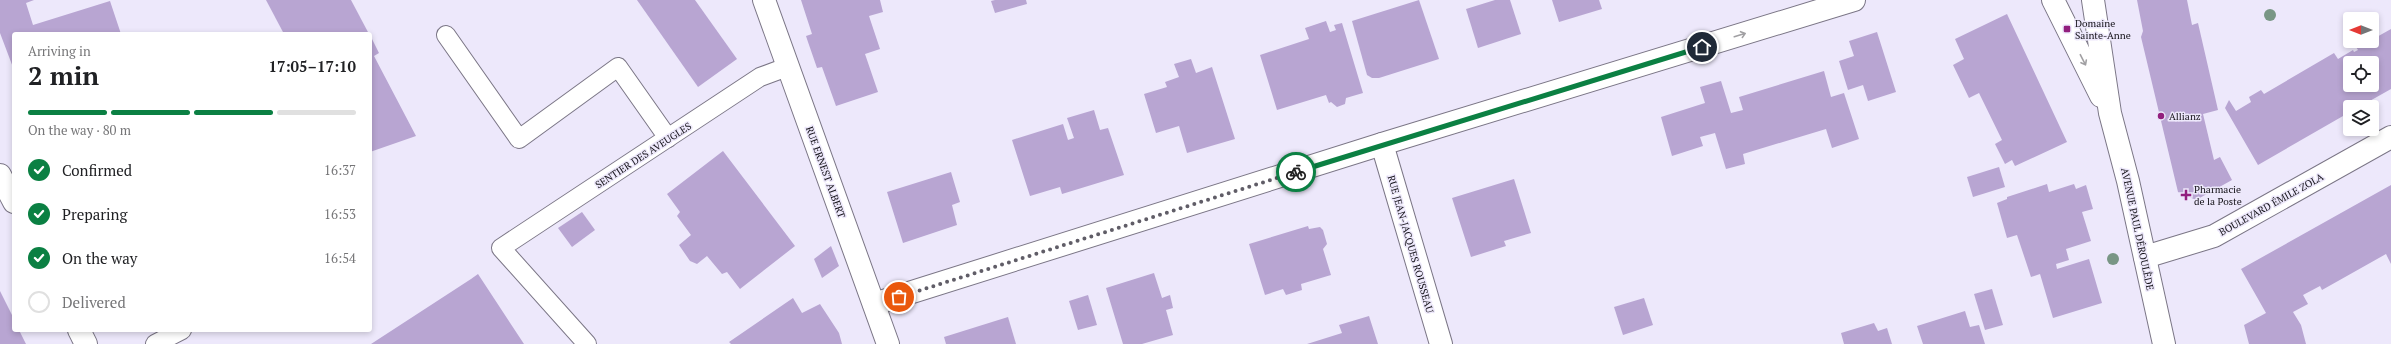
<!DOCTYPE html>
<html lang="en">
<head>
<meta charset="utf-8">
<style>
  :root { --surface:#fff; --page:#f6f6f6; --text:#202124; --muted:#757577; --line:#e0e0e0; --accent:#0b8043 }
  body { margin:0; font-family:"PT Serif",serif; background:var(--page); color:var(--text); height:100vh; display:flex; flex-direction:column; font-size:15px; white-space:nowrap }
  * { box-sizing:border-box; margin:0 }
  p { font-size:13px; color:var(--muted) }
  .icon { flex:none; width:22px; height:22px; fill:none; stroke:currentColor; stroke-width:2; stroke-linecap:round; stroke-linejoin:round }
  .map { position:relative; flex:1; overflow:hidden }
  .sheet { position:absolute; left:12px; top:32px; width:360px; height:300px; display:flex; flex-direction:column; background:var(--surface); border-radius:4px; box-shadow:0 2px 6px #0003 }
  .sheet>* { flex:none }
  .needle { width:26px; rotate:270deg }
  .buttons { position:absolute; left:2343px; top:12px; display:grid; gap:8px }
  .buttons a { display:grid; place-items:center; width:36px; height:36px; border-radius:4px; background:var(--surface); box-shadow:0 2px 6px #0003; font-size:20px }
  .pin { position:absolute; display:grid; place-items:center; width:34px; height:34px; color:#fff; margin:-17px; border:2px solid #fff; border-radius:50%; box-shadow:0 1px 4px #0007 }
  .courier { position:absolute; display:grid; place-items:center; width:40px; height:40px; margin:-20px; border:3px solid #0b8043; border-radius:50%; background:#fff; color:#222; box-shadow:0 1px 5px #0007 }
  .summary em { font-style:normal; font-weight:600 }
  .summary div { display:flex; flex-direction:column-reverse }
  .summary { display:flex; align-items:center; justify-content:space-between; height:68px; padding:0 16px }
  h1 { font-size:26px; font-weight:600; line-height:30px }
  .bar { display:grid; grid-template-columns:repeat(4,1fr); gap:6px 4px; align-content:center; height:48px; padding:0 16px }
  .bar i { height:5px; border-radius:3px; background:var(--line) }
  .bar .on { background:var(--accent) }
  .bar p { grid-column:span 4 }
  ol { padding:0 16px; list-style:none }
  li { display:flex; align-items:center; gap:12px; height:44px }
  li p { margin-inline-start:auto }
  li .icon { padding:4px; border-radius:50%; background:var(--accent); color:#fff; stroke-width:4 }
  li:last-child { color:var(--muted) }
  li i { width:22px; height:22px; border:2px solid var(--line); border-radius:50% }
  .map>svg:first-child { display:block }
  .building { fill:#b8a5d2; fill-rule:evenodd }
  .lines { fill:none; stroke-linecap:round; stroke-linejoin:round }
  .lane-casing { stroke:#7b7686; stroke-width:20 }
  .street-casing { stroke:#7b7686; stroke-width:24 }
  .secondary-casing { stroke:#7b7686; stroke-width:24 }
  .lane { stroke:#fff; stroke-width:18 }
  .street { stroke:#fff; stroke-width:22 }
  .secondary { stroke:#fff; stroke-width:22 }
  .tree { fill:#799685 }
  .oneway { stroke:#a1a0a3 }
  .done { stroke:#605d67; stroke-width:4; stroke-dasharray:0 7.2 }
  .route { stroke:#0b8043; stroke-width:5 }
  .poi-dot { fill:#921f7e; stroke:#ede8fb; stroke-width:1.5 }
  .labels { text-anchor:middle; stroke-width:3; stroke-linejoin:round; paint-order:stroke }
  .poi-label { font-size:10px; fill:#141218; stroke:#ede8fb; text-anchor:start }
  .street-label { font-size:10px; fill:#141218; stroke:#ede8fb }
</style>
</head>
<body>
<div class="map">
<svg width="2391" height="344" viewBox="0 0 2391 344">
  <rect width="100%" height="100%" fill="#ede8fb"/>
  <g class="building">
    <polygon points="0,0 34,0 26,3 33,25 110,1 121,34 14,34 14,70 0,33"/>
    <polygon points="266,0 351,0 369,34 284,34"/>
    <polygon points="637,0 695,0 737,59 698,87"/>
    <polygon points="801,0 880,0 883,12 869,16 880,49 865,54 878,92 836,106 822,67 817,68 808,42 806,36 812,34"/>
    <polygon points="995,0 1026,0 1027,4 995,13 991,1"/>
    <polygon points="1419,0 1439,59 1379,78 1372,78 1367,75 1352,21"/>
    <polygon points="1495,0 1510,0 1521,34 1478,48 1466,9"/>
    <polygon points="1552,0 1599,0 1602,9 1559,22"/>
    <polygon points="2137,0 2187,0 2192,25 2198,23 2218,110 2203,114 2214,160 2220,157 2232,180 2196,200 2178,192 2141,37 2143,31"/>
    <polygon points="2007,14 2067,142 2015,166 2012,160 2005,164 1995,144 2002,140 1979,93 1969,98 1953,65 1964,59 1955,39"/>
    <polygon points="1326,21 1330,32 1336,30 1334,25 1342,23 1363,93 1346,98 1345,104 1337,107 1331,102 1329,103 1326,95 1277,110 1260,55 1309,39 1305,28"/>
    <path d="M2391,29V89L2359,107H2350V112L2258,165L2225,108L2229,100L2236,111L2251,102L2249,97L2261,90L2264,94L2334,53L2338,59L2353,50L2354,52L2358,50L2352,41H2372V33L2375,38ZM2350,63H2372V85H2350Z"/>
    <polygon points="1877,32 1896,92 1868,101 1863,85 1848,90 1839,61 1854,56 1849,41"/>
    <polygon points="370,35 379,53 374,56 416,136 370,152"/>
    <polygon points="1191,59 1196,73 1212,67 1235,139 1187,153 1179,126 1156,133 1144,94 1167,87 1165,82 1179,77 1174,64"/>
    <polygon points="1824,71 1831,97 1844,93 1859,139 1832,148 1826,129 1743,154 1745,164 1726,169 1715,133 1700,137 1703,146 1672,156 1661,117 1705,103 1700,87 1721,81 1731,113 1743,110 1739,97"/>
    <polygon points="1094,110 1100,130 1108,128 1124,175 1062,194 1060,187 1030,196 1012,140 1063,124 1068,140 1074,138 1067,118"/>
    <polygon points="723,151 795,246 740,289 727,272 722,274 707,256 697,264 690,261 679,245 691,235 677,216 680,212 667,194"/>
    <polygon points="1999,167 2005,187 1973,197 1967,177"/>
    <polygon points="951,172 960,202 952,205 957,225 903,243 887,192"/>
    <polygon points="1514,179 1531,233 1504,241 1506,246 1471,257 1452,198"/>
    <polygon points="2047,184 2049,192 2074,184 2076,189 2086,185 2093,209 2082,212 2091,241 2066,249 2069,260 2056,264 2057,269 2089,259 2102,303 2053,318 2040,274 2031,277 2017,235 2007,238 1997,203 2007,199 2007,197"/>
    <polygon points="2391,185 2391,264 2386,254 2322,290 2320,286 2303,295 2308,304 2293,312 2301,325 2306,344 2249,344 2244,325 2266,313 2241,269"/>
    <polygon points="582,212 595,230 572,247 558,228"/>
    <polygon points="1308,226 1309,229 1320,227 1323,230 1327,244 1323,249 1331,275 1301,284 1302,290 1286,295 1283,289 1265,295 1249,244"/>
    <polygon points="831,246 839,266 822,278 814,259"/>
    <polygon points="1154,273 1162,298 1170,295 1173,308 1166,310 1173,335 1142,344 1123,344 1106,288"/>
    <polygon points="478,274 524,344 371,344 471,279"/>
    <polygon points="1992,289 2003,325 1985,330 1974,294"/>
    <polygon points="0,291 14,319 14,330 19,330 26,344 0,344"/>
    <polygon points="1088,295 1097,325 1078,330 1069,301"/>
    <polygon points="793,298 802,313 820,304 839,333 842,344 731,344 729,342"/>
    <polygon points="1644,298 1653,325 1623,335 1614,307"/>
    <polygon points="1965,311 1970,327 1979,325 1985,344 1923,344 1917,326"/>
    <polygon points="1369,316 1378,344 1307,344 1342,333 1339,325"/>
    <polygon points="1008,317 1016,344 946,344 944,337"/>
    <polygon points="1874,323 1878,331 1887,328 1892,344 1844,344 1841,333"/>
  </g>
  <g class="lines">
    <g class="lane-casing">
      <g id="lane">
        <polyline points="446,35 519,139 618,67 668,138"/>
        <polyline points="155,344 182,330"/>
        <polyline points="587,344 501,248 760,77 787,67"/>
      </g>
    </g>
    <g class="street-casing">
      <g id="street">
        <polyline points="764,0 888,344"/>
        <polyline points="1382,144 1441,344"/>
        <polyline points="0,175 14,202"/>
        <polyline points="874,304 1382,144 1854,0"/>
        <polyline points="79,330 86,344"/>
      </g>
    </g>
    <g class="secondary-casing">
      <g id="secondary">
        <polyline points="2053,0 2101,96"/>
        <polyline points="2093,0 2110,113 2128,181 2164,344"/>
        <polyline points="2145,257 2214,236 2391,137"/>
      </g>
    </g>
    <use href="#lane" class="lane"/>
    <use href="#street" class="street"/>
    <use href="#secondary" class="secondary"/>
  </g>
  <g class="tree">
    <circle cx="2270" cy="15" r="6"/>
    <circle cx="2113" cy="259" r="6"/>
  </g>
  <defs><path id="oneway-shaft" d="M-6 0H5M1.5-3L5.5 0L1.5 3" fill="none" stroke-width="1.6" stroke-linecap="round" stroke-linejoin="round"/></defs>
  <g class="oneway">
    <use href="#oneway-shaft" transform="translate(1740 35) rotate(-17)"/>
    <use href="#oneway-shaft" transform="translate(2083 60) rotate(63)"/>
  </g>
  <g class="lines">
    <polyline class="done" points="899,297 1296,172"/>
    <polyline class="route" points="1296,172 1702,47"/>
  </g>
  <g class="poi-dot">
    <rect x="2063" y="25" width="8" height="8" rx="2"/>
    <circle cx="2161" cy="116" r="4"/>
    <path d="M2184 189h4v4h4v4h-4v4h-4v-4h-4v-4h4z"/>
  </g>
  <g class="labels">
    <g class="poi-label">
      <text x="2075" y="27">Domaine<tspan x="2075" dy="12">Sainte-Anne</tspan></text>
      <text x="2169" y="120">Allianz</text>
      <text x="2194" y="193">Pharmacie<tspan x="2194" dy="12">de la Poste</tspan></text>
    </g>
    <g class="street-label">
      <text transform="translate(643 155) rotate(-33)" y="4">SENTIER DES AVEUGLES</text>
      <text transform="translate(826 172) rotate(70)" y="4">RUE ERNEST ALBERT</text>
      <text transform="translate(2271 204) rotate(-29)" y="4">BOULEVARD ÉMILE ZOLA</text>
      <text transform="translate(2138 229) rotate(78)" y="4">AVENUE PAUL DÉROULÈDE</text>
      <text transform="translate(1411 244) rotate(74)" y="4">RUE JEAN-JACQUES ROUSSEAU</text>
    </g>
  </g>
</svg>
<div class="buttons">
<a><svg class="needle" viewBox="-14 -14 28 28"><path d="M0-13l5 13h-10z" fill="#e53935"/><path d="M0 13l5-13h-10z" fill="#757577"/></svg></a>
<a><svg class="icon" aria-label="locate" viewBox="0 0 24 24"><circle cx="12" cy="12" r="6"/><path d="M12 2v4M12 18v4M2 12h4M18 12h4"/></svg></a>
<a><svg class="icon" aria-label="layers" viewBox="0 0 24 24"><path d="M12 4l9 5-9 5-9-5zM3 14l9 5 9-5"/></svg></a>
</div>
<div class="pin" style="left:899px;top:297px;background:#ea580c"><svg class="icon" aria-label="bag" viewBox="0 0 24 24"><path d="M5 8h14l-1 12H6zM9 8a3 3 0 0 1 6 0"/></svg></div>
<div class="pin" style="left:1702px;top:47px;background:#1f2937"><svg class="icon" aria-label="home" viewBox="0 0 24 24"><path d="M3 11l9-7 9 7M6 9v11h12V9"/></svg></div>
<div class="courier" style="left:1296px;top:172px"><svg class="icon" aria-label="bike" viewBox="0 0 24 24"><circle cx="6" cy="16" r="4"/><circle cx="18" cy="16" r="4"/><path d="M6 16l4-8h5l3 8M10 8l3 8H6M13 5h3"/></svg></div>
<section class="sheet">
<div class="summary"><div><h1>2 min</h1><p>Arriving in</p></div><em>17:05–17:10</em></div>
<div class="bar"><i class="on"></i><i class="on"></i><i class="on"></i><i></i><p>On the way · 80 m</p></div>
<ol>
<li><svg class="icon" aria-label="check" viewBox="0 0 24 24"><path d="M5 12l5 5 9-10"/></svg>Confirmed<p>16:37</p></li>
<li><svg class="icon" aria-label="check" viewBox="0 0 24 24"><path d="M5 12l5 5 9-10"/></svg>Preparing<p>16:53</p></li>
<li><svg class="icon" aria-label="check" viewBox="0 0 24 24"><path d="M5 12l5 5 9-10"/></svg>On the way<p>16:54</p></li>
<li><i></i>Delivered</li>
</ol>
</section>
</div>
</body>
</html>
